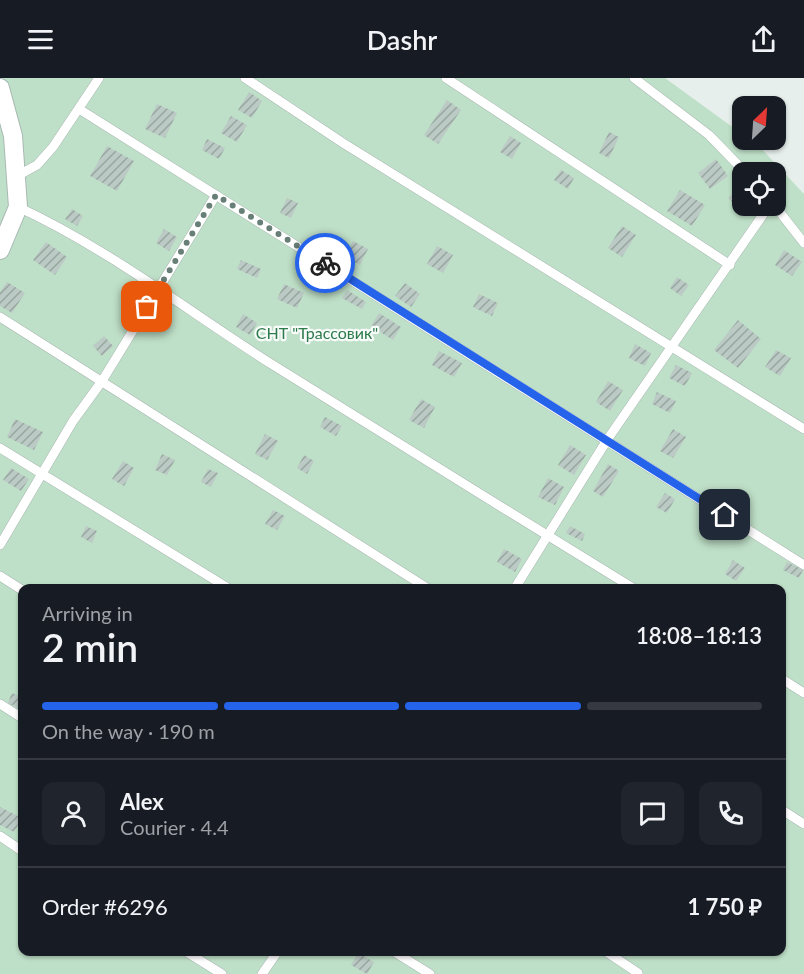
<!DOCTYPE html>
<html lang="en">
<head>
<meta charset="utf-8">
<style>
  :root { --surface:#171b24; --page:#20242c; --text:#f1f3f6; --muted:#9ea1a6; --line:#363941; --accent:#2563eb }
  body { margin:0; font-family:Lato,sans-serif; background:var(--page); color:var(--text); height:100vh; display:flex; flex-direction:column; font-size:22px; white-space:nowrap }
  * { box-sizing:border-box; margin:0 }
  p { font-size:20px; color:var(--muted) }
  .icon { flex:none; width:33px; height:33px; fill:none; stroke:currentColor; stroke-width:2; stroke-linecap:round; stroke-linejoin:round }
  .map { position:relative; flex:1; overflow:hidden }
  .side { position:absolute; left:18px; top:506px; width:768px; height:372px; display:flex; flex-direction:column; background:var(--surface); border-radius:12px; box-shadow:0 2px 4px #0004 }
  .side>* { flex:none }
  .needle { width:39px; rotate:25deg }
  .fabs { position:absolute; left:732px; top:18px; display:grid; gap:12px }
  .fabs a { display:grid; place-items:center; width:54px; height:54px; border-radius:12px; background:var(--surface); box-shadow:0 2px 4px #0004; font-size:30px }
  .pin { position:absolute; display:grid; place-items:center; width:51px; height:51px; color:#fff; margin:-26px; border-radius:12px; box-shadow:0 3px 9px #0006 }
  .courier { position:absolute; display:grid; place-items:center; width:60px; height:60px; margin:-30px; border:4px solid #2563eb; border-radius:50%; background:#fff; color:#222; box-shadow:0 2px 8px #0007 }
  .headline em { font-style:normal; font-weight:600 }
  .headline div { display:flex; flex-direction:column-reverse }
  .headline { display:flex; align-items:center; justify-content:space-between; height:102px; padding:0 24px }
  h1 { font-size:39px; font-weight:600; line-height:45px }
  .bar { display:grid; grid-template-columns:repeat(4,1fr); gap:9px 6px; align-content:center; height:72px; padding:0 24px }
  .bar i { height:8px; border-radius:4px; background:var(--line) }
  .bar .active { background:var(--accent) }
  .bar p { grid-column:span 4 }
  .line { display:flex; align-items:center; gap:15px; padding:0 24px; border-top:2px solid var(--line) }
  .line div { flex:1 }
  .round { display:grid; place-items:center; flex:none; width:63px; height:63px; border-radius:12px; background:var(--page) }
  header { display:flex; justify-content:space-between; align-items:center; height:78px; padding:0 24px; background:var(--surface); font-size:27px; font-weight:600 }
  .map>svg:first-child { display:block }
  .green { fill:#bfe0c8; fill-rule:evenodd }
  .building { fill:url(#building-hatch) }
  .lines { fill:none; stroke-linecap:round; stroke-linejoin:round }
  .service-casing { stroke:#a8b8b2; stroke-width:10 }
  .minor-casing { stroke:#a8b8b2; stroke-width:20 }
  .service { stroke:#fff; stroke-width:9 }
  .minor { stroke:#fff; stroke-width:18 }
  .done { stroke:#687f78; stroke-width:6; stroke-dasharray:0 10.8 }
  .route { stroke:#2563eb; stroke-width:8 }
  .labels { text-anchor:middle; stroke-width:4.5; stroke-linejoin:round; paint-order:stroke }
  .park-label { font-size:16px; fill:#2d7a4b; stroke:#f7fbf9 }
</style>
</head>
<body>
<header><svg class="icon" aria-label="menu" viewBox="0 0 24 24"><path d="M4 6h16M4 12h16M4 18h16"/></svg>Dashr<svg class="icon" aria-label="share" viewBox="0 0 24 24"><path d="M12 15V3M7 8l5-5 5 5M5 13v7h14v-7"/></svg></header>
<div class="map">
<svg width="804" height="896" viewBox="0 0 804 896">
  <defs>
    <pattern id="building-hatch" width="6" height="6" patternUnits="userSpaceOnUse" patternTransform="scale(1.5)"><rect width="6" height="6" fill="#bbcac4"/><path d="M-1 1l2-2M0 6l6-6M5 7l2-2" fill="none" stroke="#98a6a0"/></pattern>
  </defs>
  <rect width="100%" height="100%" fill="#e6efeb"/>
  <path class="green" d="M0,0H665L742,56V62H750L758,67L804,116V896H0ZM742,94H776V128H742ZM22,510H782V873H22Z"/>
  <g class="building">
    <polygon points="249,14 262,23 252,40 238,32"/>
    <polygon points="447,22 461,32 438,66 424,57"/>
    <polygon points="157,26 177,35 165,60 145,51"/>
    <polygon points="231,38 247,47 237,64 221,55"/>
    <polygon points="609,54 619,59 609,80 599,75"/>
    <polygon points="510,58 521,65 512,81 500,74"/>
    <polygon points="207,61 225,70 219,81 202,72"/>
    <polygon points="107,68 134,83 117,113 90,98"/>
    <polygon points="716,81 728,98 710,111 698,95"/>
    <polygon points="561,92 574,100 568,111 554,102"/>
    <polygon points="739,110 742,113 742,128 753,128 745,136 728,120"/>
    <polygon points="680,112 705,127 692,148 667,133"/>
    <polygon points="287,120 298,125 291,140 280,135"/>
    <polygon points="72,131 83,138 77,148 65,141"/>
    <polygon points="622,148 636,157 622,179 608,170"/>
    <polygon points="164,151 177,159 169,173 156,165"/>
    <polygon points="353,163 368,171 360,187 345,179"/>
    <polygon points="46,164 67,179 55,197 33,182"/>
    <polygon points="437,168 453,177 443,195 427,186"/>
    <polygon points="784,172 802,184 792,198 775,187"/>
    <polygon points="241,182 261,191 257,200 237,191"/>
    <polygon points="677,199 689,207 681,218 670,210"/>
    <polygon points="7,204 25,215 12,235 0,228 0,214"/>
    <polygon points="405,205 420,216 411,229 395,218"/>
    <polygon points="284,206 304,215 297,230 277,221"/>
    <polygon points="347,212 366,224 362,231 342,220"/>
    <polygon points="479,216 498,225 492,238 473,229"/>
    <polygon points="379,235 401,249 393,262 371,248"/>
    <polygon points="243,236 257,245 250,257 236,249"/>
    <polygon points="738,242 761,261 738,290 714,272"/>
    <polygon points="104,258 113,268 102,278 93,268"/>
    <polygon points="635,266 651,275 645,288 629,280"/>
    <polygon points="776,272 791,280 780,298 765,289"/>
    <polygon points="439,273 462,285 454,299 432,287"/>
    <polygon points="676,287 692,295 685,308 669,300"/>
    <polygon points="608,303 623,312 610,333 596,324"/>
    <polygon points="657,314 676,323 670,335 652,326"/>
    <polygon points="421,321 435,329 424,350 409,342"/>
    <polygon points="325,339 342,348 336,358 320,349"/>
    <polygon points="15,341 43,354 34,372 7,359"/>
    <polygon points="673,351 686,359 673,380 660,373"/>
    <polygon points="265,356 278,363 267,382 255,376"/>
    <polygon points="570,367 586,377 574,397 558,387"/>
    <polygon points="162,376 175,382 167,397 155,392"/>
    <polygon points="304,377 314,383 307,396 297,390"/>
    <polygon points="123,383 134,390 124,408 112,401"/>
    <polygon points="608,386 619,393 603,419 593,413"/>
    <polygon points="11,390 29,401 21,413 3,402"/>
    <polygon points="208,391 218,395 211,409 201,404"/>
    <polygon points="548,400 564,409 555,427 538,419"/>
    <polygon points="665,415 675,421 667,435 656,429"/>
    <polygon points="273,432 285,438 277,452 265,446"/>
    <polygon points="86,448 97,453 92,465 81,459"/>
    <polygon points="570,448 585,456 582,463 566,455"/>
    <polygon points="504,471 522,481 515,494 497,484"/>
    <polygon points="733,482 745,490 736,503 725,496"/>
    <polygon points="787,484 803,492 799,500 783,492"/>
    <polygon points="12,615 22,619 22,632 8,625"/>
    <polygon points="0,729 22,740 14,754 0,747"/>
    <polygon points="358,875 374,884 367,896 351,887"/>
  </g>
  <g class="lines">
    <g class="service-casing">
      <g id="service">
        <polyline points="245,0 343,65 804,351"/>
        <polyline points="446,0 730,187"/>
        <polyline points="634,0 709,57 745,94"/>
        <polyline points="79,31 804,487"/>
        <polyline points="17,98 37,87 53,69 99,0"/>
        <polyline points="775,128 804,165"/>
        <path d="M18,129C109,171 189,234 273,287C392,362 513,436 633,510"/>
        <polyline points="0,239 427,510"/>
        <polyline points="0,370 228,510"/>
        <polyline points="0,467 73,343 102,303 216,117"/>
        <polyline points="0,498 22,512"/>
        <polyline points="515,510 607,362 769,128"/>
        <polyline points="782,601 804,615"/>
        <polyline points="0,626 22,640"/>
        <polyline points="782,732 804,746"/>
        <polyline points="0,758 22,773"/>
        <polyline points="185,873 222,896"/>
        <polyline points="393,873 430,896"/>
        <polyline points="605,873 638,895"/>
        <polyline points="262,896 278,873"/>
      </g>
    </g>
    <g class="minor-casing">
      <polyline id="minor" points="0,10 13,58 18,129 0,172"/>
    </g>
    <use href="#service" class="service"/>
    <use href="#minor" class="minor"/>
  </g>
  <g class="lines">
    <polyline class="done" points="147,229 216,117 325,185"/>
    <polyline class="route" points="325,185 725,437"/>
  </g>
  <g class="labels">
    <g class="park-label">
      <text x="317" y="261">СНТ "Трассовик"</text>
    </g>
  </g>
</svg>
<div class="fabs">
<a><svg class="needle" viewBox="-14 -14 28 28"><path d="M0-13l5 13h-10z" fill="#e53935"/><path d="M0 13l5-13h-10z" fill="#9ea1a6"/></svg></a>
<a><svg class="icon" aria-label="locate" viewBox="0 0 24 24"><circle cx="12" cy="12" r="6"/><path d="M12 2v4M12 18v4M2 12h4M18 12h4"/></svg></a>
</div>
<div class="pin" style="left:147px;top:229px;background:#ea580c"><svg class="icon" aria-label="bag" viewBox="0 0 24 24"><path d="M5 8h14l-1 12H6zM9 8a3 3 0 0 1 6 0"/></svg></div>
<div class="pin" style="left:725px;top:437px;background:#1f2937"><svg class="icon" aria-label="home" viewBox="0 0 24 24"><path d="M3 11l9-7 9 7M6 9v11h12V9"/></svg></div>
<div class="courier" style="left:325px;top:185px"><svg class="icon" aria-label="bike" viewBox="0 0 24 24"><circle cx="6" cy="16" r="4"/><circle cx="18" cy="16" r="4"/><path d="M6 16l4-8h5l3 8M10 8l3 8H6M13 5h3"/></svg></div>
<section class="side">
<div class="headline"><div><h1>2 min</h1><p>Arriving in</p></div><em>18:08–18:13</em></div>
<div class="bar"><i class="active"></i><i class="active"></i><i class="active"></i><i></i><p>On the way · 190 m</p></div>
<div class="line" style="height:108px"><a class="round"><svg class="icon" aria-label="person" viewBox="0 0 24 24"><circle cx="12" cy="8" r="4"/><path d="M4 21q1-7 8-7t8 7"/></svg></a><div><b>Alex</b><p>Courier · 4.4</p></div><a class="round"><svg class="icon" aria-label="chat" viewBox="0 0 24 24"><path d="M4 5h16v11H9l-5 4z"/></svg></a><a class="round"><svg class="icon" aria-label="phone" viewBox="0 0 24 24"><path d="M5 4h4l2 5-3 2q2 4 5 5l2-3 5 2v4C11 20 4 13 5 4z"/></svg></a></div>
<div class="line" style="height:78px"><div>Order #6296</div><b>1 750 ₽</b></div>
</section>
</div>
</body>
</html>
